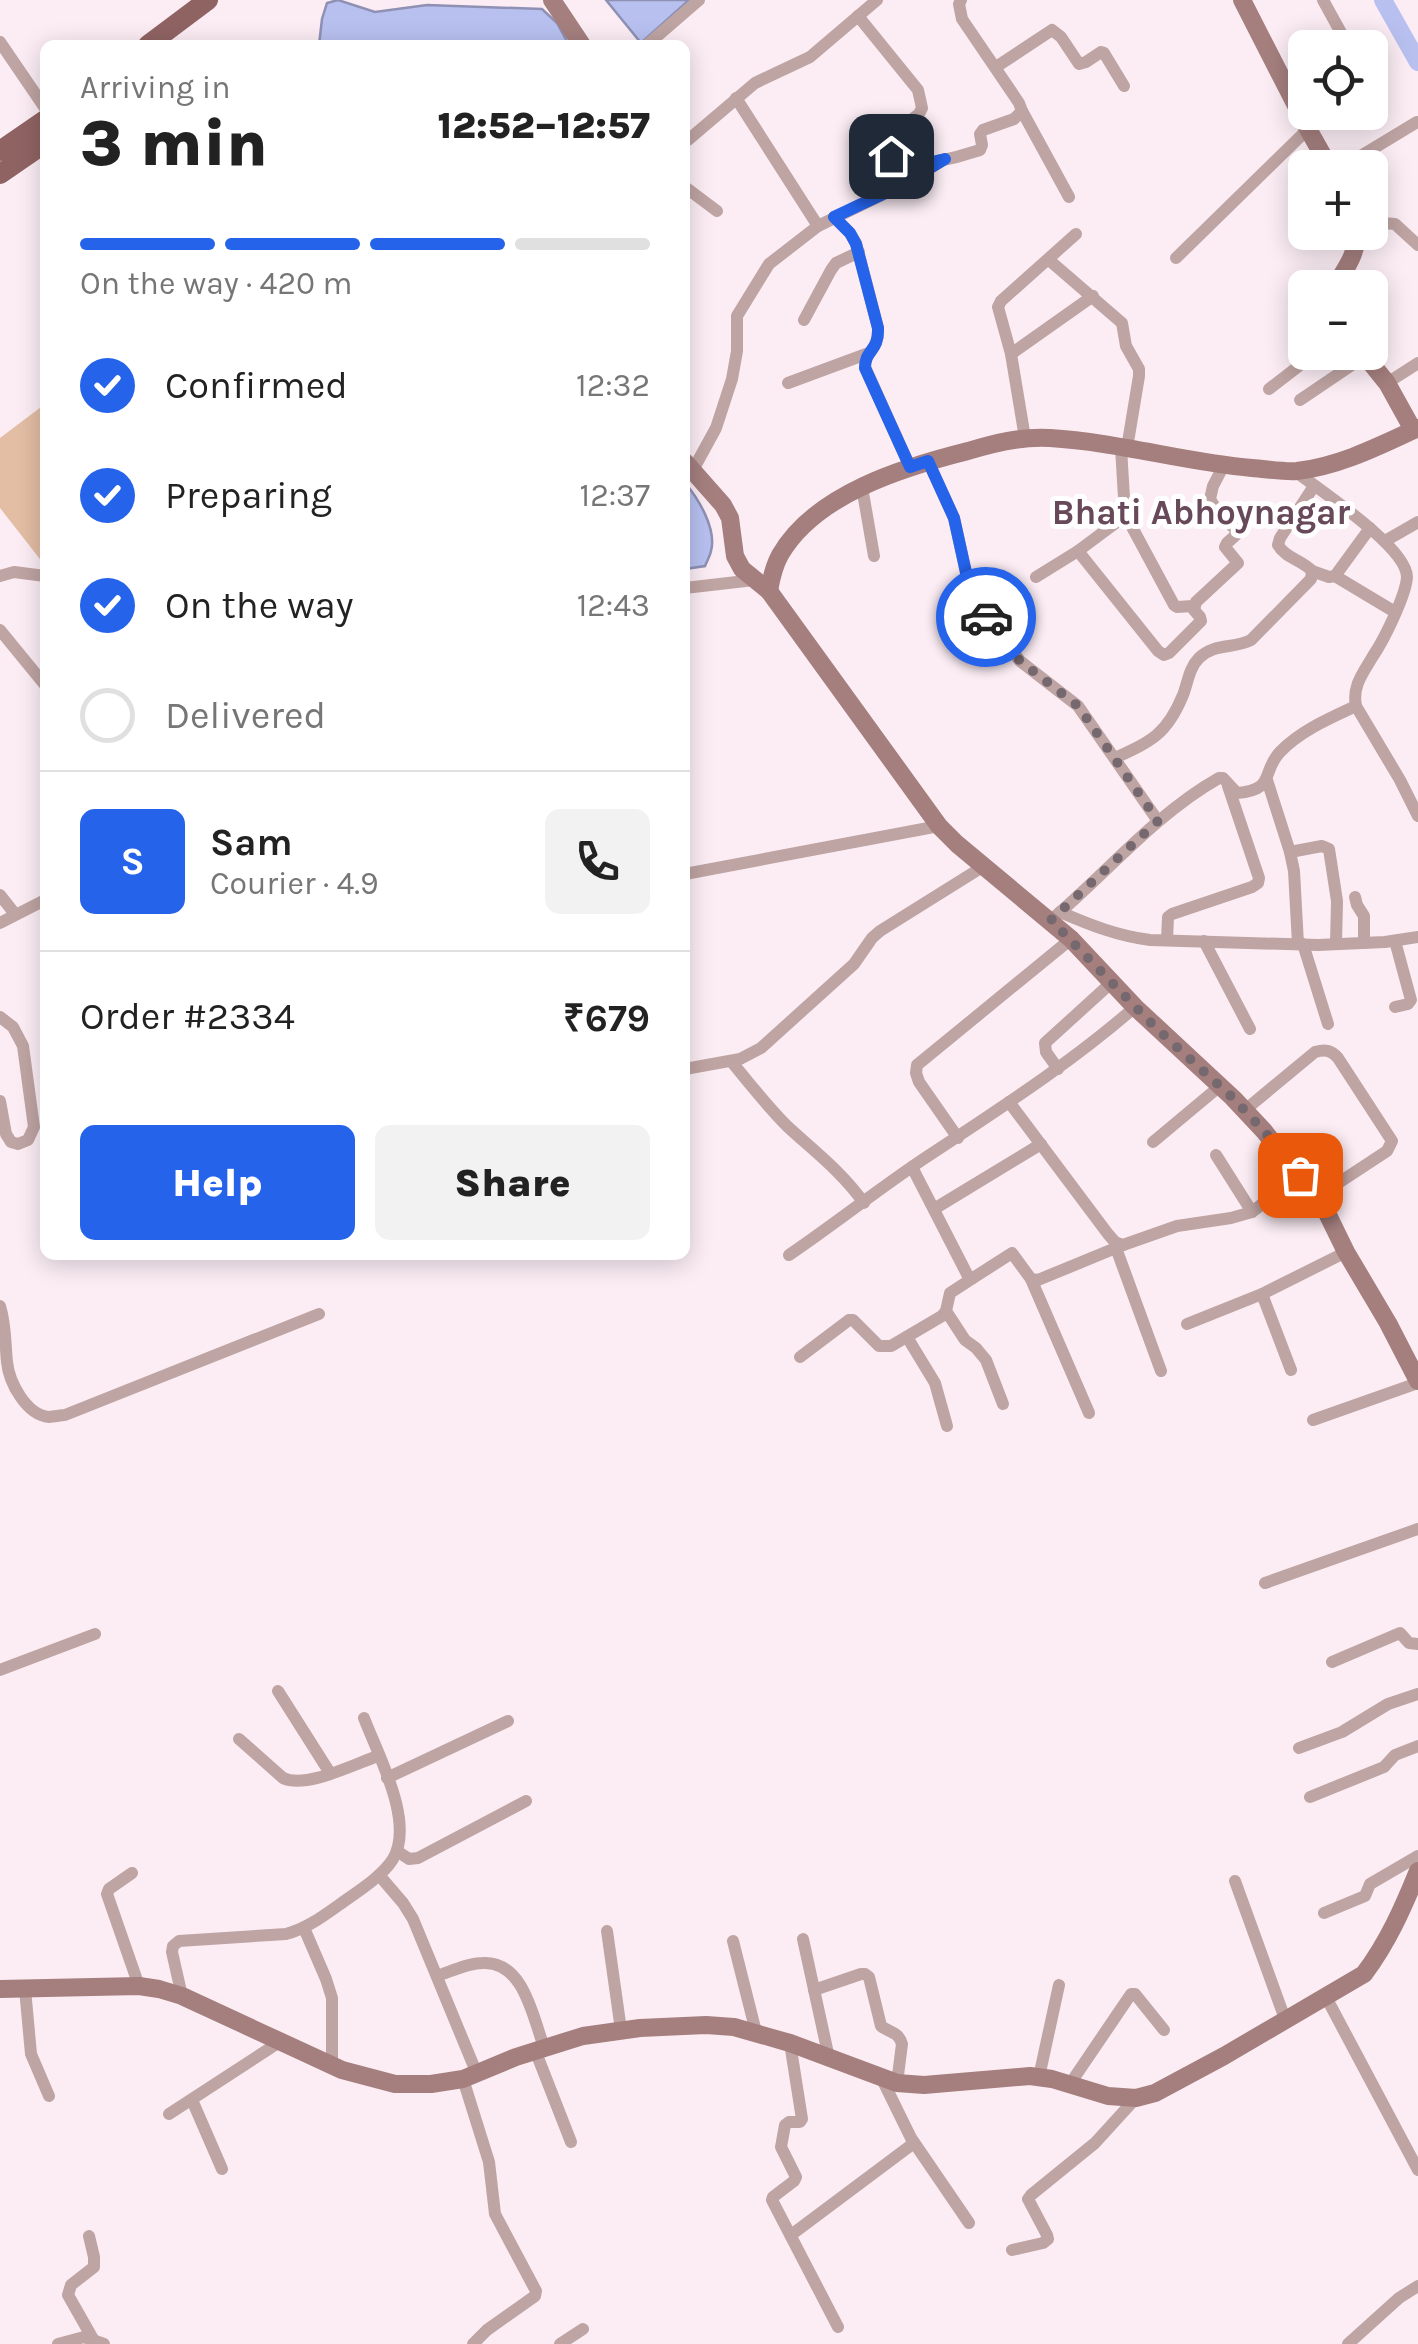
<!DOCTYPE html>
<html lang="en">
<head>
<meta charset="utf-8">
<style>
  :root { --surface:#fff; --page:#f2f2f2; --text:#222; --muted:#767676; --line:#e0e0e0; --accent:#2563eb }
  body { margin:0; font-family:Karla,sans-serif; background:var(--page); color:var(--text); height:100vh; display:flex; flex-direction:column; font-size:38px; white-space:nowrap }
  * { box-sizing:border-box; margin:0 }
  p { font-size:32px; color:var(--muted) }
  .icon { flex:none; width:55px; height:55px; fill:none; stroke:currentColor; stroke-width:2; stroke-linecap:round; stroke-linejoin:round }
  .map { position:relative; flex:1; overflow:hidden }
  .sheet { position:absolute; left:40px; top:40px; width:650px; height:1220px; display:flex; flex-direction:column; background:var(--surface); border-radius:15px; box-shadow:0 5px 25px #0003 }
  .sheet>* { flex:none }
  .tools { position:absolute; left:1288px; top:30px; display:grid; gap:20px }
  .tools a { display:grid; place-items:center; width:100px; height:100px; border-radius:15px; background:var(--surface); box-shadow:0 5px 25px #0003; font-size:50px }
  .pin { position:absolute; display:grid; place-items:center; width:85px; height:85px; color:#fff; margin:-42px; border-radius:20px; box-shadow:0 5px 15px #0006 }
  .courier { position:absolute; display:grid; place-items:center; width:100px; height:100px; margin:-50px; border:8px solid #2563eb; border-radius:50%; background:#fff; color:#222; box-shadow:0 2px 12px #0007 }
  .head em { font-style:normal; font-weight:800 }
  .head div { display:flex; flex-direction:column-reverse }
  .head { display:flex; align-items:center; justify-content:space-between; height:170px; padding:0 40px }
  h1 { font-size:65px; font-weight:800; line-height:75px }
  .bar { display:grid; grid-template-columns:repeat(4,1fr); gap:15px 10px; align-content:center; height:120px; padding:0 40px }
  .bar i { height:12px; border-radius:8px; background:var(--line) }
  .bar .on { background:var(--accent) }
  .bar p { grid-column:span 4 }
  .line { display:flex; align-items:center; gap:25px; padding:0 40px; border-top:2px solid var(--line) }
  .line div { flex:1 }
  .round { display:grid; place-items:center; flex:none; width:105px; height:105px; border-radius:15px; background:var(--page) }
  ol { padding:0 40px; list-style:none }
  li { display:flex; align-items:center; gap:30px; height:110px }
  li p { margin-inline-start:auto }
  li .icon { padding:10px; border-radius:50%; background:var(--accent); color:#fff; stroke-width:4 }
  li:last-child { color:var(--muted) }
  li i { width:55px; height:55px; border:5px solid var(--line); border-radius:50% }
  .primary-button { display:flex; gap:20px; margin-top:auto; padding:20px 40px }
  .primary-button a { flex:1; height:115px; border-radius:15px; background:var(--accent); color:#fff; font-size:40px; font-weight:800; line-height:115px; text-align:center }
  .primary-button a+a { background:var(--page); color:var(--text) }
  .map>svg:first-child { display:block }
  .green { fill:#e3bda4 }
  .water { fill:#b8c0f0; stroke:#8e90b4; stroke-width:2.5 }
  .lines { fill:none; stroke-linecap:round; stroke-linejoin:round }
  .river { stroke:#b8c0f0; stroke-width:18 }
  .street { stroke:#bea4a3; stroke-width:12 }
  .secondary { stroke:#a47f7e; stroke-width:18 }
  .primary { stroke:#906363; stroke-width:20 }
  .done { stroke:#75686f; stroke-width:10; stroke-dasharray:0 18 }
  .route { stroke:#2563eb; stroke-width:12 }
  .labels { text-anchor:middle; stroke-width:10; stroke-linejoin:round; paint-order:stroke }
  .neighbourhood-label { font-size:35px; font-weight:bold; fill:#674959; stroke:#fff }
</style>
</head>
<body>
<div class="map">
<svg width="1418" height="2344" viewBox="0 0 1418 2344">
  <rect width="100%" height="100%" fill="#fcedf5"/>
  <polygon class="green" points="45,404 45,562 43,563 0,508 0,438"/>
  <g class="water">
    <polygon points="338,0 375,12 427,5 542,9 557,23 569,45 319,45 322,19 327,3"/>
    <polygon points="606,0 689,0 641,43"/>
    <path d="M685,483C698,498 717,529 711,551C710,556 707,561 705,566L685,569Z"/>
  </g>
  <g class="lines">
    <polyline class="river" points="1383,0 1418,62"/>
    <g class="street">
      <polyline points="1323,0 1345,40 1347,48"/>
      <polyline points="858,16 918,90 922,108 919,114 861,158"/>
      <polyline points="0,42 45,108"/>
      <polyline points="647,45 699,0"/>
      <polyline points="996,67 1052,30 1061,37 1079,64 1086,62 1101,52 1104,53 1124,86"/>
      <polyline points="736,98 818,226"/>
      <polyline points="1022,111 1069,197"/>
      <path d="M887,138C889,145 889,156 894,161C904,173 965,155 980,150L982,145L980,134L983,130L1014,119L1022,111L1019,103L962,19L959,4L961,0"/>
      <polyline points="688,140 755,83 810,57 877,0"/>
      <polyline points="1341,168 1417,122"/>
      <polyline points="685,187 717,211"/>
      <path d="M834,217L850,233L856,243L878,328C879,352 865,350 865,367L910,467"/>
      <polyline points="1370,222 1395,224 1418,245"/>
      <polyline points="1176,258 1308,129"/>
      <polyline points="1049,260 1122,323 1126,346 1139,369 1139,376 1127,448"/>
      <polyline points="804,320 831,270 836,263 859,252"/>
      <polyline points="1011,354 1093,296"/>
      <polyline points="788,383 869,353"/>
      <polyline points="1387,383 1418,363"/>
      <polyline points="1269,389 1317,352"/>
      <polyline points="1300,400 1365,356"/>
      <polyline points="1025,438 1011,354 998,307 1001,301 1076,234"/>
      <polyline points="928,461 954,518 969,586 982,611 1020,661 1078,706 1158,821"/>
      <polyline points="693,470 716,428 732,379 737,351 737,316 769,264 818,226 904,184 945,159"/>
      <path d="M1295,471C1319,490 1407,547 1407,577C1406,595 1384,640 1373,656C1363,673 1352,686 1356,706L1400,780L1418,816"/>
      <polyline points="862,487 874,556"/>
      <polyline points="1125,514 1174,605 1177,607 1193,606"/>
      <polyline points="1385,541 1418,522"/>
      <polyline points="1078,551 1158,651 1164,655 1169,653 1201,621 1200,617 1194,610 1196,602 1238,563 1225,547 1227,543 1237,534 1236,530 1217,511 1210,499 1213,486 1224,465"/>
      <polyline points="1312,571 1329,577 1335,576 1370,528"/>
      <polyline points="0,576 14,572 45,576"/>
      <polyline points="1335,576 1395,612"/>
      <polyline points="1036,577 1078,551 1121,519 1125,514 1121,448"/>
      <polyline points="685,588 754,580"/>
      <polyline points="0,630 45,685"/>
      <path d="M1115,758C1152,741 1167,734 1183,695C1188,682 1189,668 1199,658C1214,643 1234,649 1251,640L1311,579L1312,571C1302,560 1285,558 1278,545L1280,538L1314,486"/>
      <polyline points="1267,780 1290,852 1294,871 1298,944"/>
      <polyline points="1290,852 1322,846 1329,849 1337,901 1336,944"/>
      <polyline points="685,874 939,826"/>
      <polyline points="0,895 15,914"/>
      <polyline points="1355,897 1357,905 1364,916 1364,943"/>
      <path d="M1060,912C1090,925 1118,936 1150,940L1318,945L1385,942L1418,937"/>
      <path d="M1051,920C1107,873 1154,815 1219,778H1223L1237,793C1276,790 1261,772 1280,752C1300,731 1330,718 1356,706"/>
      <polyline points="0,923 45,900"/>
      <polyline points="1167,940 1168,917 1172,914 1252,887 1258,883 1259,878 1228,786"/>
      <polyline points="1204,941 1250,1029"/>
      <polyline points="1303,944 1328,1024"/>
      <polyline points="1395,1007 1408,1004 1411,1000 1395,941"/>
      <polyline points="0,1017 13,1027 23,1046 34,1127 28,1140 18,1144 11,1142 6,1134 0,1101"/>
      <path d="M731,1061C749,1083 767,1106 787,1126C815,1152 841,1171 864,1203"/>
      <polyline points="685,1069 740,1059 761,1048 854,964 872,938 880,931 984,866"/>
      <polyline points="1058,1069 1046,1052 1045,1043 1111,983"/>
      <polyline points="1009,1102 1108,1234 1115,1242 1123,1245 1177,1226 1231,1218 1252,1212 1299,1175"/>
      <path d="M1245,1110L1315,1052C1325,1049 1331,1050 1338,1058L1392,1141L1387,1151L1317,1197"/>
      <polyline points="958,1138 919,1082 916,1073 917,1065 1071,939"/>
      <polyline points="1153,1142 1220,1086"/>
      <polyline points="1216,1155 1252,1212"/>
      <polyline points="912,1167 969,1278 973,1278 1012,1253 1031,1279 1038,1280 1123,1245"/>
      <polyline points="934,1209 1041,1144"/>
      <polyline points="1116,1248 1161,1371"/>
      <path d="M789,1255C836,1223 881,1187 928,1156C999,1109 1071,1063 1135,1007"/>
      <polyline points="1031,1279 1089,1413"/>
      <polyline points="1262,1294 1291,1370"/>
      <path d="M0,1306C6,1325 5,1343 7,1362C9,1382 26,1415 49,1417C50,1417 63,1415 65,1415L319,1314"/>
      <polyline points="946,1311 965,1340 976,1348 986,1360 1003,1404"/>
      <polyline points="1187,1324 1262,1294 1346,1252"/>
      <polyline points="907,1337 935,1383 947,1426"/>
      <polyline points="800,1357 849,1320 853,1320 879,1346 891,1346 942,1316 946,1311 950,1293 973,1278"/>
      <polyline points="1313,1420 1418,1383"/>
      <polyline points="1265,1583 1418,1529"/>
      <polyline points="1332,1662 1400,1633 1409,1643 1418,1644"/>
      <polyline points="0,1670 95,1634"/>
      <polyline points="278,1691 330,1773"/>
      <path d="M239,1739L283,1778C306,1789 354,1764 378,1756"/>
      <polyline points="1299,1748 1342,1732 1388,1704 1418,1694"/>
      <polyline points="387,1778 508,1721"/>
      <polyline points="1310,1797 1384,1767 1395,1755 1418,1746"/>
      <polyline points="397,1851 409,1859 418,1858 526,1801"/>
      <polyline points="132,1873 109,1889 107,1894 139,1986"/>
      <polyline points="379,1875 403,1903 413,1919 477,2074"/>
      <polyline points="1235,1881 1285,2019"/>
      <polyline points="1324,1913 1365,1896 1370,1884 1418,1856"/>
      <polyline points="304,1928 326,1979 332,1998 332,2065"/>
      <polyline points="607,1931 621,2030"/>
      <polyline points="803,1939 829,2058"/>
      <polyline points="733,1941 756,2032"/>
      <path d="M437,1976C452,1971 468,1963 483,1963C524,1961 533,2018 544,2047"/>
      <polyline points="25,1989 31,2054 49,2096"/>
      <path d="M814,1990L861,1974H865L869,1977L881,2026C890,2033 898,2031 902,2044L897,2083"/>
      <path d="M182,1996L172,1952L173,1946L179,1941L286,1934C309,1928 327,1913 346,1900C362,1889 383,1875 393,1859C415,1822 378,1755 364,1718"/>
      <polyline points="1326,1997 1418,2170"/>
      <polyline points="790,2043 802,2119 800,2122 789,2122 785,2125 781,2147 796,2177 794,2181 773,2197 772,2200 838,2327"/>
      <polyline points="535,2050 571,2142"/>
      <polyline points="1039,2077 1059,1985"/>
      <polyline points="463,2079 489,2162 495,2214 536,2291 535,2296 487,2330 473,2344"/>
      <polyline points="882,2079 911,2138 969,2223"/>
      <polyline points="1070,2084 1131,1994 1135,1994 1164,2030"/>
      <polyline points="192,2100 222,2169"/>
      <polyline points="169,2114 281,2041"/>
      <polyline points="791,2235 914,2143"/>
      <polyline points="89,2236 94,2257 94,2267 71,2285 68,2295 93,2339"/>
      <polyline points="1012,2250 1043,2243 1048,2239 1047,2235 1028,2199 1031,2195 1095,2143 1136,2098"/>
      <polyline points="58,2344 84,2337 104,2344"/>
      <polyline points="560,2344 583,2329"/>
      <polyline points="1348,2344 1399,2298 1418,2286"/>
    </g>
    <g class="secondary">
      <polyline points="552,0 582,45"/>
      <polyline points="1242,0 1308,129 1330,168"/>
      <path d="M1334,288C1345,269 1357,255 1357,232"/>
      <polyline points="1362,352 1387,383 1413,430"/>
      <polyline points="685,462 723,505 730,518 735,556 742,569 769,591 939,826 957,844 1071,939 1135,1007 1233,1098 1264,1131 1325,1209 1346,1252 1388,1323 1418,1381"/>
      <path d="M769,591C771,579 774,566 780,555C815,494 904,467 968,451C994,443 1022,436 1050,438C1118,442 1184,462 1252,468C1267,469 1283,472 1297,471C1340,466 1379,446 1418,428"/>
      <path d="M0,1989L139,1986L159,1989L182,1996L342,2070L395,2084H431L463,2079L516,2057L583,2036L640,2028L706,2025L734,2027L790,2043L897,2083L924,2085L1030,2076L1052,2079L1108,2096L1136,2098L1155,2093L1224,2056L1364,1974C1388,1942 1403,1908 1418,1871"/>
    </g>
    <g class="primary">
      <polyline points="148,45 208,0"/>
      <polyline points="0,151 45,120"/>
      <polyline points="0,174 45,143"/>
    </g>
  </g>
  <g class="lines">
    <polyline class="done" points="986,617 1020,661 1078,706 1158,821 1051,920 1156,1028 1233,1098 1264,1131 1300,1175"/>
    <path class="route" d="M891,156C903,174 926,163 945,159L904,184L834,217L850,233L856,244L878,328C879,352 865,349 865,368L910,467L928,461L954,518L969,586L986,617"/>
  </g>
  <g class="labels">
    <g class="neighbourhood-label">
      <text x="1201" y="524">Bhati Abhoynagar</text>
    </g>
  </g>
</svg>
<div class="tools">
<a><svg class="icon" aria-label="locate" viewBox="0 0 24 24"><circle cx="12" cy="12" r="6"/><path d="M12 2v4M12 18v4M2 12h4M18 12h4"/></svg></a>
<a>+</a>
<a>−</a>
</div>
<div class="pin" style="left:1300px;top:1175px;background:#ea580c"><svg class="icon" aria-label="bag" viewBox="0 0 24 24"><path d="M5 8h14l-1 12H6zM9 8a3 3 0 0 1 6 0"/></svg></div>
<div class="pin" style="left:891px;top:156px;background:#1f2937"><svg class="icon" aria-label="home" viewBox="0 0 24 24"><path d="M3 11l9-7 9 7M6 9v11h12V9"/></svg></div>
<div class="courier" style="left:986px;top:617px"><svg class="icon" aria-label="car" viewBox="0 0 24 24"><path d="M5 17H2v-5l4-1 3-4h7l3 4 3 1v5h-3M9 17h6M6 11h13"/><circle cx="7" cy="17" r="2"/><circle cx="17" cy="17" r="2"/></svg></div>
<section class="sheet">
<div class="head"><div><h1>3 min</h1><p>Arriving in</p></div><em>12:52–12:57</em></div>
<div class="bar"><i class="on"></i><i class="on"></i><i class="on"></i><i></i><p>On the way · 420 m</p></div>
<ol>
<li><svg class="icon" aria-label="check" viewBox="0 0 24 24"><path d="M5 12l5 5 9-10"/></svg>Confirmed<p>12:32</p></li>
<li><svg class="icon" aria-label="check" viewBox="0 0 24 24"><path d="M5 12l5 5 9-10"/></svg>Preparing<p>12:37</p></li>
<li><svg class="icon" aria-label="check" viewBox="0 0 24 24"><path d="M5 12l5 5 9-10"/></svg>On the way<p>12:43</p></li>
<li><i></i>Delivered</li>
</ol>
<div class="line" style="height:180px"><b class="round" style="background:var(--accent);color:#fff">S</b><div><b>Sam</b><p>Courier · 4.9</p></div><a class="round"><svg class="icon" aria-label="phone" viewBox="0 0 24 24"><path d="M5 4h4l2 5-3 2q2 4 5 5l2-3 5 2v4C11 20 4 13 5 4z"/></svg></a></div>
<div class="line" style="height:130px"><div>Order #2334</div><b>₹679</b></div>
<div class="primary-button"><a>Help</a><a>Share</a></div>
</section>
</div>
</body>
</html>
